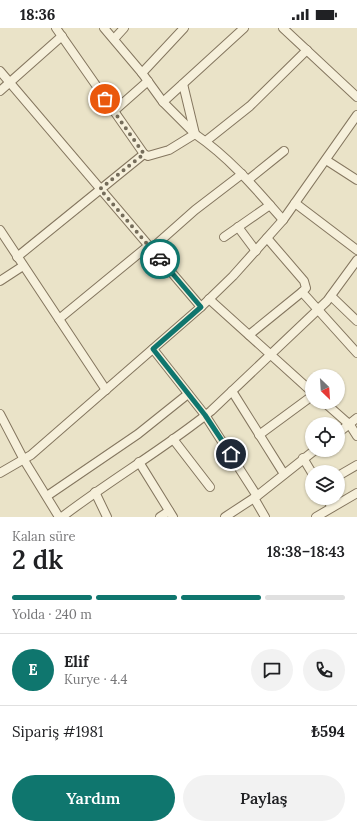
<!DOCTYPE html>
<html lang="tr">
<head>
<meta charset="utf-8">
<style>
  :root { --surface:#fff; --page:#f2f2f2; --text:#202124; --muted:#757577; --line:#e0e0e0; --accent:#0f766e }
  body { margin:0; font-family:Lora,serif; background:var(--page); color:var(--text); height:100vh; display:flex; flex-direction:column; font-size:15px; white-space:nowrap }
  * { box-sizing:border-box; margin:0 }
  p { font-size:13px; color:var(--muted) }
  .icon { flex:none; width:22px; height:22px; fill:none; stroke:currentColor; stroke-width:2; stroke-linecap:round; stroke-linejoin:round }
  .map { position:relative; height:489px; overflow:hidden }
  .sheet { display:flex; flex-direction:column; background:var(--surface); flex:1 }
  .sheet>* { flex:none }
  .needle { width:26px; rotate:155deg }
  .controls { position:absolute; left:305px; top:341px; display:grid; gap:8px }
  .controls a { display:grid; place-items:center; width:40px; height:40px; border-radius:50%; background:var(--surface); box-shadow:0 1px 3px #0004; font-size:20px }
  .pin { position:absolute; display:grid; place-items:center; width:34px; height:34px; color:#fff; margin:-17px; border:2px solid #fff; border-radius:50%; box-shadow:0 1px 4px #0007 }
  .courier { position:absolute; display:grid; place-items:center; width:40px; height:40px; margin:-20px; border:3px solid #0f766e; border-radius:50%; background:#fff; color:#222; box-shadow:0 1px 5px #0007 }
  .overview em { font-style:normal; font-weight:600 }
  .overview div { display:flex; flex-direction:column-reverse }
  .overview { display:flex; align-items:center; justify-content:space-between; height:68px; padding:0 12px }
  h1 { font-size:26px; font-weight:600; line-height:30px }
  .bar { display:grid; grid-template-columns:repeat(4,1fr); gap:6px 4px; align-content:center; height:48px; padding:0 12px }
  .bar i { height:5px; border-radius:3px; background:var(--line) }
  .bar .selected { background:var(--accent) }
  .bar p { grid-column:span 4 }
  .line { display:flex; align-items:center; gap:10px; padding:0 12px; border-top:1px solid var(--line) }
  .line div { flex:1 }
  .round { display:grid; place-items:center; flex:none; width:42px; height:42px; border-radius:21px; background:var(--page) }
  .button { display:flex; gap:8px; margin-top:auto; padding:8px 12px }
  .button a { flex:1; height:46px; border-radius:24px; background:var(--accent); color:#fff; font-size:16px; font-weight:600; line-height:46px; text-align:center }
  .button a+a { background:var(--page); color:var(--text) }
  .status { display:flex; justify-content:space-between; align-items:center; height:28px; padding:0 20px; background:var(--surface); direction:ltr }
  .status svg { height:11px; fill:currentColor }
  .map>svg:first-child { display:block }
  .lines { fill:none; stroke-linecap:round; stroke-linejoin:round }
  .minor-casing { stroke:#84765f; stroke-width:10 }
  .minor { stroke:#f6f0db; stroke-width:8 }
  .done { stroke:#756d5b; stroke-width:4; stroke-dasharray:0 7.2 }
  .route { stroke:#0f766e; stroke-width:5 }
</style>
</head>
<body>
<div class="status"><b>18:36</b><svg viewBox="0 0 49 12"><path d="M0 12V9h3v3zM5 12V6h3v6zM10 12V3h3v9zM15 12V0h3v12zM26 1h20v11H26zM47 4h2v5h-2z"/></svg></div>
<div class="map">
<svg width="357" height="489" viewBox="0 0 357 489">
  <rect width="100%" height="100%" fill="#eae3c8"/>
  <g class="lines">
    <g class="minor-casing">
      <g id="minor">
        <path d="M56,0L144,126L148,128L169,122L195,106C230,130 256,161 283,192"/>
        <polyline points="104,0 142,45 163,74 195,106"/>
        <polyline points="283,0 357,69"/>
        <polyline points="114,11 124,0"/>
        <polyline points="0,43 201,279"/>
        <polyline points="142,45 184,0"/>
        <polyline points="183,56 195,106"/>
        <polyline points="0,63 62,8"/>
        <polyline points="163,74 244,0"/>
        <polyline points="114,83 148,53"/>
        <polyline points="206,113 250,78 307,22"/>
        <polyline points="326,132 357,152"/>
        <polyline points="248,152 284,123"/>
        <polyline points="295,175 357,222"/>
        <polyline points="238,199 256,223"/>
        <polyline points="0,202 106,362"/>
        <polyline points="224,209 270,177"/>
        <polyline points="267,210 304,253 306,260 302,264 357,325"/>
        <polyline points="151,221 195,182 242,146"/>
        <polyline points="17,229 144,126"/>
        <polyline points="0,253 23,238"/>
        <polyline points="331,268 357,293"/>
        <polyline points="209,271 312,364"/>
        <polyline points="59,291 148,218"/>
        <polyline points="249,307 302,264"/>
        <polyline points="153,321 205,387 257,468"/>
        <polyline points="232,363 284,446"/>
        <polyline points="324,374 350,397 357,408"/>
        <polyline points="0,386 24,432 59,489"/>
        <polyline points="338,405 357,390"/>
        <polyline points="259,407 312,368"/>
        <polyline points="173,411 210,459"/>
        <polyline points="303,430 312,445"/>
        <polyline points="139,434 173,489"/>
        <polyline points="0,445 31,427 201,279 233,248 283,192 357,87"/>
        <polyline points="338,448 357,437"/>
        <polyline points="95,464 107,489"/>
        <polyline points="47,468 138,406 188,366"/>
        <polyline points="254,470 265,489"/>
        <polyline points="326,470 332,479"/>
        <path d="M62,489C110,452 164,421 211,383L327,273L357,232"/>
        <polyline points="160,489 169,483"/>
        <polyline points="225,489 257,468 315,422"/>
        <polyline points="316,489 357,465"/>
      </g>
    </g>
    <use href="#minor" class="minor"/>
  </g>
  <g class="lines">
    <polyline class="done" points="105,71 144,126 100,161 160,231"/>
    <polyline class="route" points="160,231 201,279 153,321 205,387 231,426"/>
  </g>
</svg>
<div class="controls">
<a><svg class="needle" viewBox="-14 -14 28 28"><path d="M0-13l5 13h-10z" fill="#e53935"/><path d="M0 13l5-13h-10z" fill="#757577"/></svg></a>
<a><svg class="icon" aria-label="locate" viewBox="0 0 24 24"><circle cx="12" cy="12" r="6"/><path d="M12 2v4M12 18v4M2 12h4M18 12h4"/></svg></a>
<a><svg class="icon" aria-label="layers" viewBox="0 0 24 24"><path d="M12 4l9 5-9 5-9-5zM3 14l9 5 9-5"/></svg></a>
</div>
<div class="pin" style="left:105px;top:71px;background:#ea580c"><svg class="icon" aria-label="bag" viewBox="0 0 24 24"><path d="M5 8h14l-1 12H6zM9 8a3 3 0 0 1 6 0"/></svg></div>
<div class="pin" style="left:231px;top:426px;background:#1f2937"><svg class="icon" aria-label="home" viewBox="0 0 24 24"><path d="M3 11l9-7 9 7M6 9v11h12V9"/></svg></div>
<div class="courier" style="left:160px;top:231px"><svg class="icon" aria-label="car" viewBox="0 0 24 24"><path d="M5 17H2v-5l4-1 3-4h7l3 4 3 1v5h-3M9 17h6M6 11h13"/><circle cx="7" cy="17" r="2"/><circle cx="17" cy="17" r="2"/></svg></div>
</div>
<section class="sheet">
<div class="overview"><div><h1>2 dk</h1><p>Kalan süre</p></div><em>18:38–18:43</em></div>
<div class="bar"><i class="selected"></i><i class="selected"></i><i class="selected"></i><i></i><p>Yolda · 240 m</p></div>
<div class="line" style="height:72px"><b class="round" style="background:var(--accent);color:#fff">E</b><div><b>Elif</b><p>Kurye · 4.4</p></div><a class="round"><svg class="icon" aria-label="chat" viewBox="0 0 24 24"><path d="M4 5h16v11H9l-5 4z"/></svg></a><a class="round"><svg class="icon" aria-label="phone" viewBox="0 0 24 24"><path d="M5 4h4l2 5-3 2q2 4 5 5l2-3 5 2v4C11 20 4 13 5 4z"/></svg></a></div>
<div class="line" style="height:52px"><div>Sipariş #1981</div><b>₺594</b></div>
<div class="button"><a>Yardım</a><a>Paylaş</a></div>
</section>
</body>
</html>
